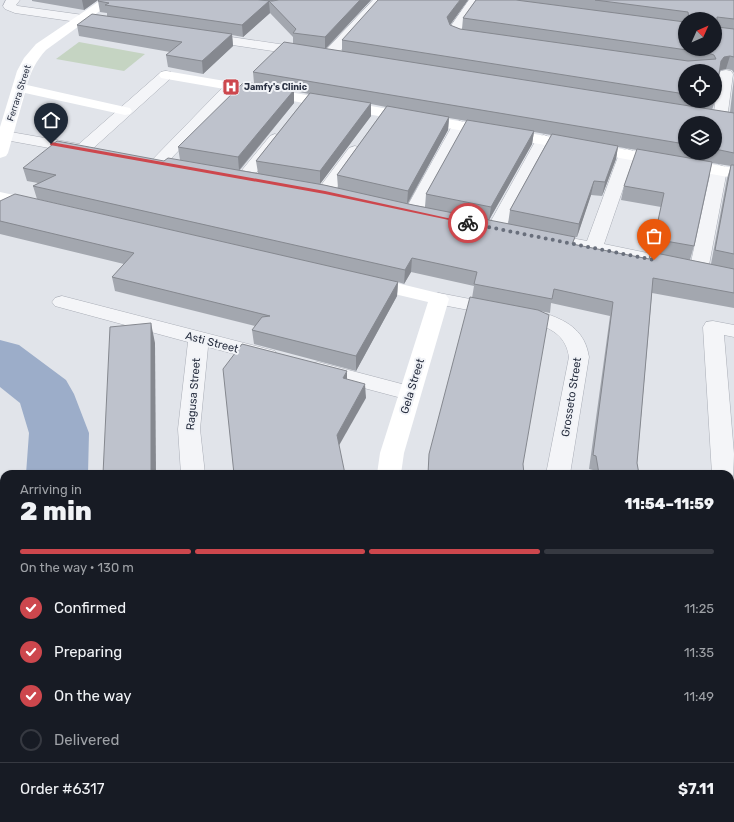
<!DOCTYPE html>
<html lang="en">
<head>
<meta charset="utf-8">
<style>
  :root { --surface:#171b24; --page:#20242c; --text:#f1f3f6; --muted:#9ea1a6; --line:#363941; --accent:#cd474d }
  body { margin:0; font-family:Rubik,sans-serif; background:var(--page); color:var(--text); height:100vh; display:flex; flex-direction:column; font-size:15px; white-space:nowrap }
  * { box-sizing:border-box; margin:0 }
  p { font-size:13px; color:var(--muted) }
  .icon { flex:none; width:22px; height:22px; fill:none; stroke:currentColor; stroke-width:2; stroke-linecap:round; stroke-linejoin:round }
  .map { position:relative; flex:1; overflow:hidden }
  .panel { position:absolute; left:0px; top:470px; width:734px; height:352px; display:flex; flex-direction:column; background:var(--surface); border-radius:12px 12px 0 0; box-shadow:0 1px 3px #0004 }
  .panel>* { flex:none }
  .needle { width:26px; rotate:45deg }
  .tools { position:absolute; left:678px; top:12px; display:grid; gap:8px }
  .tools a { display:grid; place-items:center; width:44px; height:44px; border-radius:50%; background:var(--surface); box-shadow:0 1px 3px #0004; font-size:20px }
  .pin { position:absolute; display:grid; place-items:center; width:34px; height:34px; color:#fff; margin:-41px -17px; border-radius:50% 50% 50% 0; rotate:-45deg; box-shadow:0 0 4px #0007 }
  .pin .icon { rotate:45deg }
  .courier { position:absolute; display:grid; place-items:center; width:40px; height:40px; margin:-20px; border:3px solid #cd474d; border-radius:50%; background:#fff; color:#222; box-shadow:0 1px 5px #0007 }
  .headline em { font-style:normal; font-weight:800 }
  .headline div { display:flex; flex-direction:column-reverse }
  .headline { display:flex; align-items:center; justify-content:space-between; height:68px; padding:0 20px }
  h1 { font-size:26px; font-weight:800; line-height:30px }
  .bar { display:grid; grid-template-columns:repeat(4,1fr); gap:6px 4px; align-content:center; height:48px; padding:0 20px }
  .bar i { height:5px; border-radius:3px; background:var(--line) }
  .bar .active { background:var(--accent) }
  .bar p { grid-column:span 4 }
  .line { display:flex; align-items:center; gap:10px; padding:0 20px; border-top:1px solid var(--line) }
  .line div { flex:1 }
  ol { padding:0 20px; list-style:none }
  li { display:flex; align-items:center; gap:12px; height:44px }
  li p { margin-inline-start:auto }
  li .icon { padding:4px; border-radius:50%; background:var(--accent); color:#fff; stroke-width:4 }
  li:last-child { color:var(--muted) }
  li i { width:22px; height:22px; border:2px solid var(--line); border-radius:50% }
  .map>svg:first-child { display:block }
  .green { fill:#c5d4c2 }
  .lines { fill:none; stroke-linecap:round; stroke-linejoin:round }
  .river { fill:#9cadc9; fill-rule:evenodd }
  .street-casing { stroke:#aaaeb7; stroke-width:1 }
  .street { fill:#f4f5f8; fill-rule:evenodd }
  .secondary { fill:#fff; fill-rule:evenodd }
  .wall { fill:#a3a7af; fill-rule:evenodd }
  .shaded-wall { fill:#85888f }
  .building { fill:#bec2cc; stroke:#85888f }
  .route { fill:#cd474d }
  .done { stroke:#696f7c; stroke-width:4; stroke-dasharray:0 7.2 }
  .labels { text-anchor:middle; stroke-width:4; stroke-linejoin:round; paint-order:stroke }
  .far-poi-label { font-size:9px; font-weight:bold; fill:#293041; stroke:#f1f3f7; text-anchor:start }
  .far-street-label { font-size:9px; fill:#293041; stroke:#f1f3f7 }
  .street-label { font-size:11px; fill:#293041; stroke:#f1f3f7 }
</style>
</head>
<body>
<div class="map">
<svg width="734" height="822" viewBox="0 0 734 822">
  <rect width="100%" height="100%" fill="#e1e4ea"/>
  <polygon class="green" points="79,42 145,54 124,71 56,59"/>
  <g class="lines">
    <g class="river">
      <polygon points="0,340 19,345 66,380 74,394 89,433 88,474 26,474 29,433 20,403 0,387"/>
      <polygon points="89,818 173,818 174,822 90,822"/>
    </g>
    <g class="street-casing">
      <g id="street">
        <polygon points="6,0 20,0 16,5 18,6 105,18 109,19 111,22 109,25 105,26 15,13 5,9 3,6"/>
        <polygon points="373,0 386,0 334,58 324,58 322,55 324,52"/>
        <path d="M469,0H481L461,30L466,33L483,35L484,38L483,41C471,44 455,40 448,30Z"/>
        <polygon points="204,33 306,48 311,49 313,52 311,55 306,56 199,40 198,37 199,34"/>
        <polygon points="726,70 731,71 733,74 727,119 725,122 720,123 715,122 713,119 719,74 721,71"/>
        <polygon points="166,71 171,72 173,75 171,78 89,152 82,154 0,139 0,133 5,131 79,144 161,72"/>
        <polygon points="231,83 236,84 238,87 236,90 165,165 159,167 153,165 151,162 153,159 226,84"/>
        <polygon points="460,121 465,123 468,126 422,212 419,216 413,217 407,216 404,212 452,126 455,123"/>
        <polygon points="275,134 280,136 283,139 280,142 250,181 244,183 238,181 236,178 238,175 270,136"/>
        <polygon points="544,135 549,137 552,140 505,228 502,232 496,233 490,232 487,228 536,140 539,137"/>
        <polygon points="355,146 361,148 363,151 331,196 325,197 319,196 317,192 319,188 349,148"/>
        <polygon points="627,149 633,151 635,154 604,244 691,262 711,170 713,167 719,165 725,167 727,170 709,265 734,270 734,282 539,242 536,238 539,234 545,233 587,241 619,154 621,151"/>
        <path d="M439,293L547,314C570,322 585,332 589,357L570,474H546L569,357C566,337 554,330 536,323L432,303L429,299L432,295Z"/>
        <polygon points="62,296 275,351 278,356 275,361 268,363 208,347 200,429 205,474 181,474 178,429 188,342 55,306 52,302 55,298"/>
        <polygon points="713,321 734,325 734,337 724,335 734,454 733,480 734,480 734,498 730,497 730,474 712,474 703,327 706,322"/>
        <polygon points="318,362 417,388 420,393 417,398 409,400 311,374 308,369 311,364"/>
        <polygon points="730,534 734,535 734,600 730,599"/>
        <polygon points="598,818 630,818 631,822 599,822"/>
      </g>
    </g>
    <use href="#street" class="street"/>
    <g class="secondary">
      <path d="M101,0H115L46,50C36,61 31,71 27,85L125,107L130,108L132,111L130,114L125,115L25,93L8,153L6,156L0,158V127L17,71L24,58L36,44Z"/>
      <polygon points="166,71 734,168 734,178 161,78 159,75 161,72"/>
      <polygon points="0,192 41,201 43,205 41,209 35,210 0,202"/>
      <polygon points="368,276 446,295 449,299 404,453 401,474 377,474 380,453 428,302 361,286 359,282 361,278"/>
      <rect x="334" y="818" width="32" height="4"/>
    </g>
  </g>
  <g class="wall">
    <polygon points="32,0 98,0 84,10 32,1"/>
    <path d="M99,0H371L326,49L342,51V40L468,0L450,25L460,29H462L463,18L476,0H734V73L732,70L726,69L721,70L720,71L715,100V71H685V101H715L712,110L730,112L734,78V308L652,293L637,463L639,474H593V470L589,469L610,316L551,303L550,313L472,298L474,286L411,272L404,284L398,282L397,296L356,371L254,344L252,330L255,326L115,291L112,277L124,264L0,234V201L391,281L37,199L33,186L38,183L27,181L23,168L164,161L180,160L178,147L254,83L253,72L293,44V37L270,13L243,37L232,35L233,46L203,74L168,67L166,55L170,52L79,36L77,25L107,17V13L100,12L98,1ZM685,19H715L685,49ZM294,91L309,94L256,161L258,173L240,170L294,103ZM371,104L386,107L337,175L338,188L320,184L371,116ZM449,118L467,121L426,194L425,207L408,204L448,130ZM685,123H715V153H685ZM534,132L551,135L510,210L508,224L489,220L532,144ZM618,147L637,150L624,186L621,200L661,207L649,259L573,245L575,237H577L591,195L602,196L616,159ZM712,163L731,166L727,178L711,264L690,260L694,246Z"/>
    <rect x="426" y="818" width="132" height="4"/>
    <polygon points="668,818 730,818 731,822 669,822"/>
  </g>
  <g class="shaded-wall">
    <polygon points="82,0 98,0 84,10"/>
    <polygon points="267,0 278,0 269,2 270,13 243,37 242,25 267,2"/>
    <polygon points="360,0 371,0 325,49 325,37"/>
    <polygon points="460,0 468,0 447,29 447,17"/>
    <polygon points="232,34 233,46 203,74 202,61"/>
    <polygon points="730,56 726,69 721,70 718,73 721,61 724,57"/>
    <polygon points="294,90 294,103 239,170 238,157"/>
    <polygon points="371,103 371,116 320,184 320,171"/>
    <polygon points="449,117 448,130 407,204 408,191"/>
    <polygon points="534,131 532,144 489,220 491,207"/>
    <polygon points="618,146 616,159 602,196 605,182"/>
    <polygon points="594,181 591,195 577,237 579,224"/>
    <polygon points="412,258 411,272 404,284 405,270"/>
    <polygon points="398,282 397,296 356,371 356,356"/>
    <polygon points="151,323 155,343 156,474 151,474"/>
    <polygon points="347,371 347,385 343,378"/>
    <polygon points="365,384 366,398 337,449 337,435"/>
  </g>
  <g class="building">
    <polygon points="99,0 258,0 272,1 279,0 360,0 325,37 293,33 296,29 269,1 242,25 105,5 109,3 98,1"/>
    <polygon points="378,0 460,0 447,17 450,25 460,29 688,61 716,59 714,55 708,53 463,18 476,0 516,0 685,22 685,49 715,49 715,19 689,19 688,12 595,0 734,0 734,19 717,17 717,27 734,29 734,57 730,56 724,57 721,61 715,99 715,71 685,71 685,94 342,40"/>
    <polygon points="92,14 232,34 202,61 166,55 182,42 77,25"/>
    <polygon points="284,42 734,113 734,153 715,149 715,123 685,123 685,144 253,72"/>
    <polygon points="244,82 294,90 238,157 178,147"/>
    <polygon points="310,93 371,103 320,171 256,161"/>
    <polygon points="387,106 449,117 408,191 337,175"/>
    <polygon points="467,120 534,131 491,207 426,194"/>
    <polygon points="552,134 618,146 605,182 594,181 579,224 510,210"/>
    <polygon points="57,141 164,161 168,158 324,185 413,205 575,237 572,244 649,259 651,252 734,269 734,293 653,278 637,463 639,474 599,474 596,456 593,455 613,302 554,289 552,299 474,284 477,272 412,258 405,270 33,186 56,175 23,168"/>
    <polygon points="637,149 712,162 694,246 654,239 664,193 624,186"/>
    <polygon points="731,165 734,165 734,254 715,250"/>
    <polygon points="15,194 398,282 356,356 252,330 262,317 270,316 112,277 134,253 0,221 0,201"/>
    <polygon points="470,297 538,310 549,315 523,464 524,474 428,474 429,454"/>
    <polygon points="151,323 151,474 103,474 110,327"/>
    <polygon points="242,344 347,371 343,378 365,384 337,435 345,474 234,474 223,369"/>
    <rect x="428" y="818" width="130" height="4"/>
    <polygon points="678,818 730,818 731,822 679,822"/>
  </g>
  <polygon class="route" points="51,142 325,191 470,223 468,224 325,194 50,145"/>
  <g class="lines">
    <polyline class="done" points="468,223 654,260"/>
  </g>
  <defs>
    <g id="hospital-square" transform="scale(0.9)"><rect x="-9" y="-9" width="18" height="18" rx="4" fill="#cd474d" stroke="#f1f3f7"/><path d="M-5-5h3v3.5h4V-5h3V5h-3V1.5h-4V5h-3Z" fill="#fff"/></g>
  </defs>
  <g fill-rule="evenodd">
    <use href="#hospital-square" x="231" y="87"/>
  </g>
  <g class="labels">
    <g class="far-poi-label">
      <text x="244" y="90">Jamfy's Clinic</text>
    </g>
    <g class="far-street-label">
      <text transform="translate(19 93) rotate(-72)" y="3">Ferrara Street</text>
    </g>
    <g class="street-label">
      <text transform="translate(212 342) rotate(15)" y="4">Asti Street</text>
      <text transform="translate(412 386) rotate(-73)" y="4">Gela Street</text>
      <text transform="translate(193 394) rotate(-85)" y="4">Ragusa Street</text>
      <text transform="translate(571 397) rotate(-81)" y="4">Grosseto Street</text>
    </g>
  </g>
</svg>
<div class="tools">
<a><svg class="needle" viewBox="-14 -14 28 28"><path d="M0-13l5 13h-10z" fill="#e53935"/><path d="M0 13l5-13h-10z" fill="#9ea1a6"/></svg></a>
<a><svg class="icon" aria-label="locate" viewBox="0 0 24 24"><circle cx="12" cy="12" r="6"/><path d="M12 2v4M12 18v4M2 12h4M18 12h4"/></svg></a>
<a><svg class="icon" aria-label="layers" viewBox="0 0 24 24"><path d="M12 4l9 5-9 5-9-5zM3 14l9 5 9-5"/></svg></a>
</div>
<div class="pin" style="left:654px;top:260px;background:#ea580c"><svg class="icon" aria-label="bag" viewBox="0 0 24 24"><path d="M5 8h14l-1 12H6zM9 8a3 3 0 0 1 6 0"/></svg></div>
<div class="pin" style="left:51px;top:144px;background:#1f2937"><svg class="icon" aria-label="home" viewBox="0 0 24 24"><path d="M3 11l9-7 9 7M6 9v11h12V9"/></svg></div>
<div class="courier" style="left:468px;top:223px"><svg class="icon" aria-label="bike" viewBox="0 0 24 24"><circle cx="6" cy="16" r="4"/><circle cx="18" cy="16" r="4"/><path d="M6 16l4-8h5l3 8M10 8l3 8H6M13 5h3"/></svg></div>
<section class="panel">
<div class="headline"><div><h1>2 min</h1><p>Arriving in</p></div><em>11:54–11:59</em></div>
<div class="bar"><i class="active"></i><i class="active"></i><i class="active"></i><i></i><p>On the way · 130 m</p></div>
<ol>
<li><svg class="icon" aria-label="check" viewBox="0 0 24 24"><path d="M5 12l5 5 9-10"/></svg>Confirmed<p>11:25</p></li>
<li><svg class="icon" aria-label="check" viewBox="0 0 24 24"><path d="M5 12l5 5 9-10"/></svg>Preparing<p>11:35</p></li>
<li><svg class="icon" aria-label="check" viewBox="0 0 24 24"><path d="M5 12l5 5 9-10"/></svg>On the way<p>11:49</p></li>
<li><i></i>Delivered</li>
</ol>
<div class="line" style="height:52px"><div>Order #6317</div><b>$7.11</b></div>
</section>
</div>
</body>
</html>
